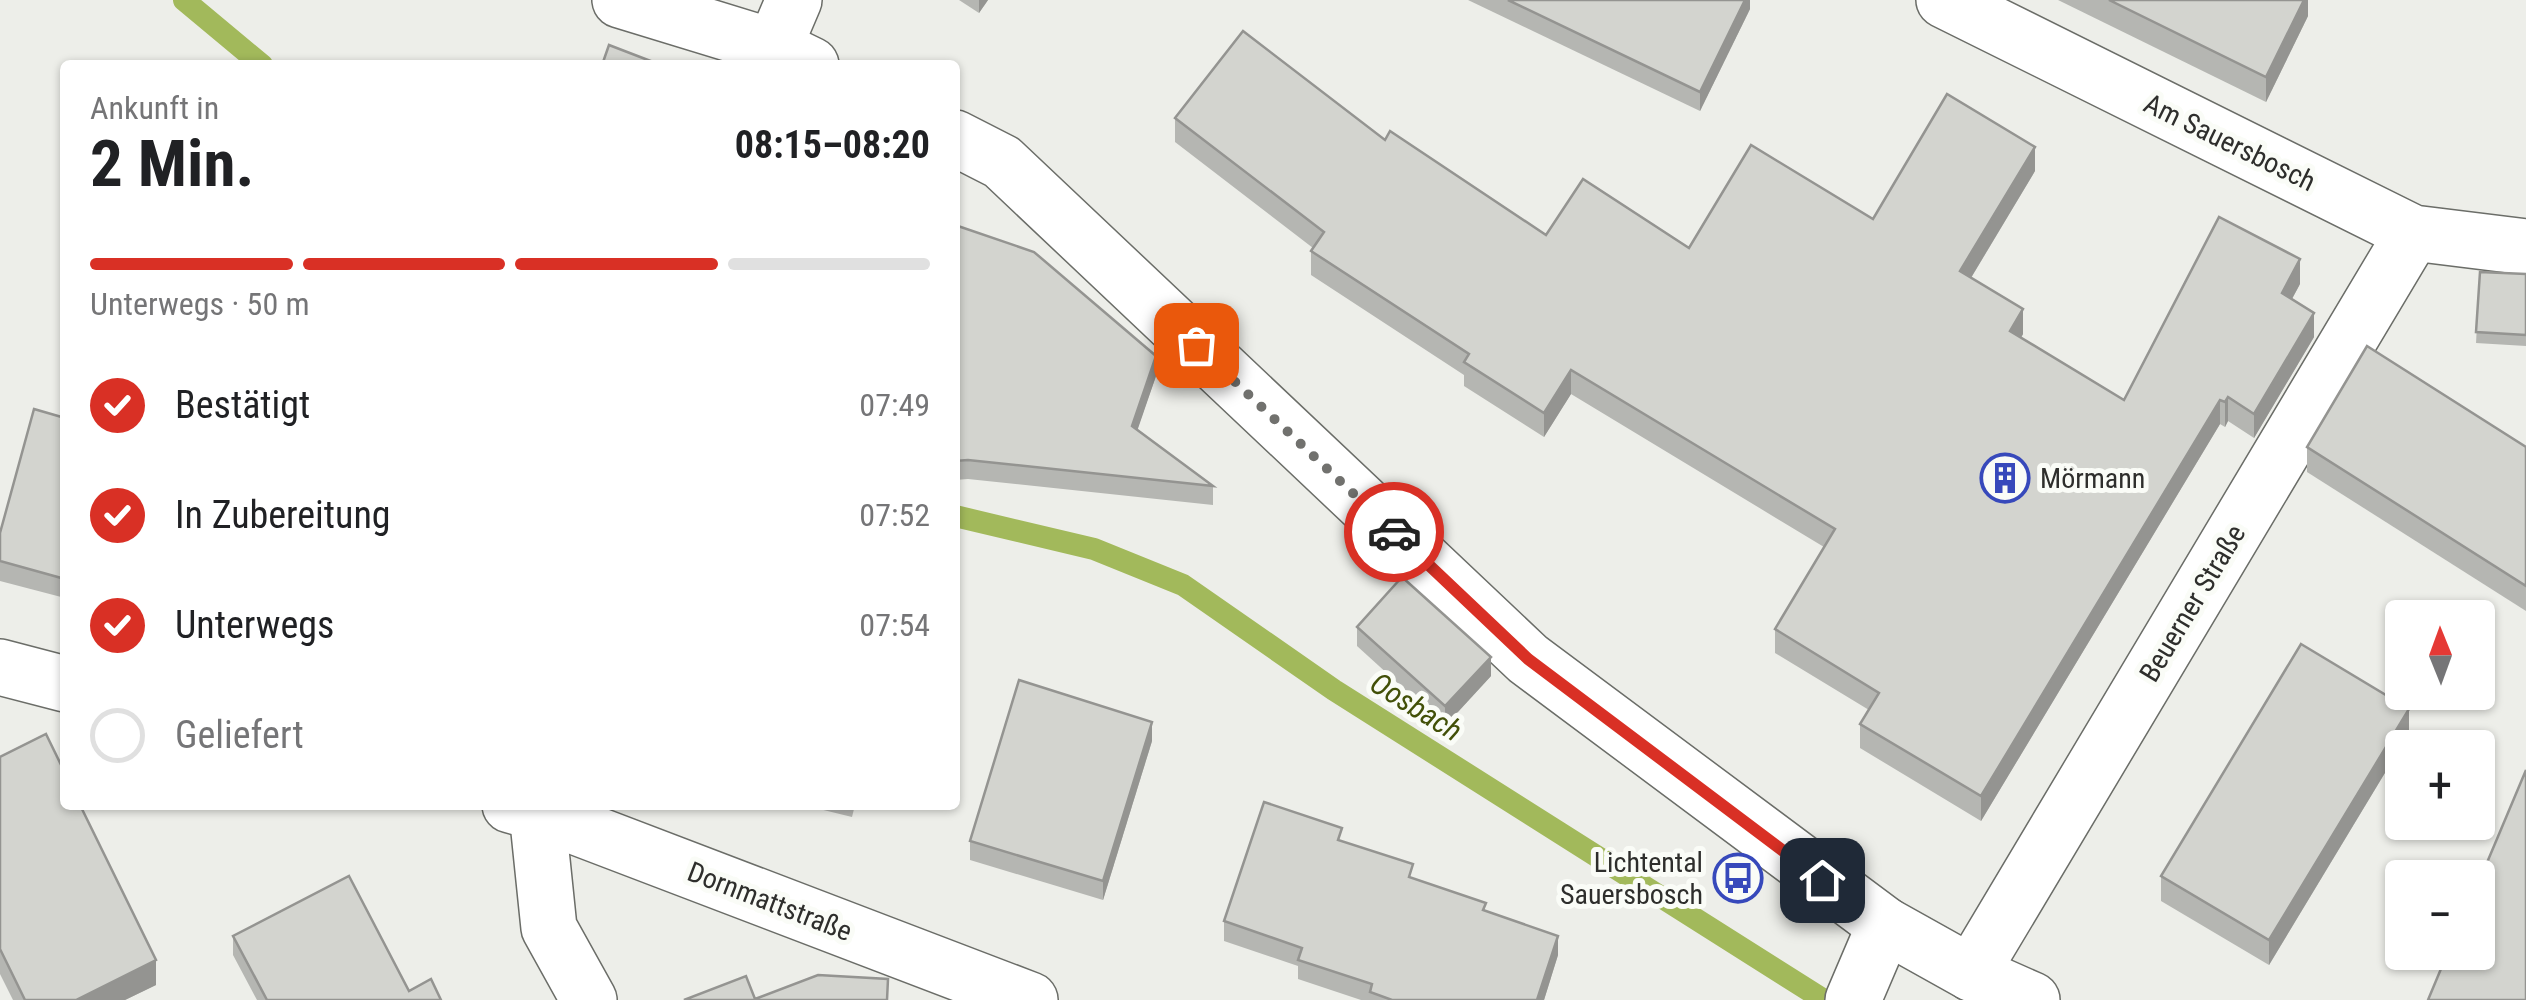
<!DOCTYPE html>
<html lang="de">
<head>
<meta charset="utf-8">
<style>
  :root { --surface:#fff; --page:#f6f6f6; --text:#202124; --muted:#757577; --line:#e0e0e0; --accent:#d93025 }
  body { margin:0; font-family:"Roboto Condensed",sans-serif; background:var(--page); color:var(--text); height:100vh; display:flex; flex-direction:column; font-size:38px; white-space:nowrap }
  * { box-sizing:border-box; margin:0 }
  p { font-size:32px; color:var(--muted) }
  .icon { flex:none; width:55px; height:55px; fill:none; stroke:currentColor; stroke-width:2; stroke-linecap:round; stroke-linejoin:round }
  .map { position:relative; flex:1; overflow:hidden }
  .side { position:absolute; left:60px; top:60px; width:900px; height:750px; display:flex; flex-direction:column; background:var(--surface); border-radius:10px; box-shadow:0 2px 8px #0004 }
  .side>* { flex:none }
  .needle { width:65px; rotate:359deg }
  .tools { position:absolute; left:2385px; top:600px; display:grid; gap:20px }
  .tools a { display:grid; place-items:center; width:110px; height:110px; border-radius:10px; background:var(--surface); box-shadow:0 2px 8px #0004; font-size:50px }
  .pin { position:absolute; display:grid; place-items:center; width:85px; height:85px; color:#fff; margin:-42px; border-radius:20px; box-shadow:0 5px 15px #0006 }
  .courier { position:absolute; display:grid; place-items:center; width:100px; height:100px; margin:-50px; border:8px solid #d93025; border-radius:50%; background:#fff; color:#222; box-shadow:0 2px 12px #0007 }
  .headline em { font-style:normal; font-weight:700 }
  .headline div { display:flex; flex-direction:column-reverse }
  .headline { display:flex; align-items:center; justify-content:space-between; height:170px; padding:0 30px }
  h1 { font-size:65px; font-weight:700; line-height:75px }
  .bar { display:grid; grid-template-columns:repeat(4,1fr); gap:15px 10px; align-content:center; height:120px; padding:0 30px }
  .bar i { height:12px; border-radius:8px; background:var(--line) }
  .bar .on { background:var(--accent) }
  .bar p { grid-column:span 4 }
  ol { padding:0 30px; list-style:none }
  li { display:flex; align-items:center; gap:30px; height:110px }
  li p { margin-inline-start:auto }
  li .icon { padding:10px; border-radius:50%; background:var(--accent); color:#fff; stroke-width:4 }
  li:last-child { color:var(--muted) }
  li i { width:55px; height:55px; border:5px solid var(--line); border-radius:50% }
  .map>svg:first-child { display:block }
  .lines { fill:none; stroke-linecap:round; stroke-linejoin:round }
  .stream { stroke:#a2b95b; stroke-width:22 }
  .minor-casing { stroke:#6b6d68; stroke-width:58 }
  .secondary-casing { stroke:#6b6d68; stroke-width:58 }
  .minor { stroke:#fff; stroke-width:55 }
  .secondary { stroke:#fff; stroke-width:55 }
  .wall { fill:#b5b6b2 }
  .shaded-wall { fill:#949491 }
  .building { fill:#d3d4cf; stroke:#949491; stroke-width:2.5 }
  .done { stroke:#71716e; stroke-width:10; stroke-dasharray:0 18 }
  .route { stroke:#d93025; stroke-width:12 }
  .labels { text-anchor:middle; stroke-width:10; stroke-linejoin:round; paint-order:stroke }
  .street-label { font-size:28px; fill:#2e2e2c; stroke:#fafcf7 }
  .poi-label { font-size:28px; fill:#2e2e2c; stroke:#fafcf7; text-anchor:start }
  .water-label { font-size:30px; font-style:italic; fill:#425008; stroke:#fafcf7 }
</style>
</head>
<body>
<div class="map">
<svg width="2526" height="1000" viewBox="0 0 2526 1000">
  <rect width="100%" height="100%" fill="#edeee9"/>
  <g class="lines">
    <g class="stream">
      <polyline points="184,0 262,65"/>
      <polyline points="955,516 1094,549 1183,585 1334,690 1824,1000"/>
    </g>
    <g class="minor-casing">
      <g id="minor">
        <polyline points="1944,0 2413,233 2526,247"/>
        <polyline points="774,47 794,0"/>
        <polyline points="0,667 65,684"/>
        <polyline points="510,805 537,812 1030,1000"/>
        <polyline points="537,812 549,928 589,1000"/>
        <polyline points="1971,973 2413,233"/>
        <polyline points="1853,1000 1885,925"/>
      </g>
    </g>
    <g class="secondary-casing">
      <g id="secondary">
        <polyline points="620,0 774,47 811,65"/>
        <polyline points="955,138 1002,162 1528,659 1885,925 1971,973 2032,1000"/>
      </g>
    </g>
    <use href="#minor" class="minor"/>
    <use href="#secondary" class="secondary"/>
  </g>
  <g class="wall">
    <polygon points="959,0 988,0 979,13"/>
    <polygon points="1468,0 1750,0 1750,9 1700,111"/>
    <polygon points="2058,0 2308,0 2308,16 2266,102"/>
    <polygon points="1175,118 1385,140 1546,235 1689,248 1873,219 2035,171 1971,278 2023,334 2021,338 2124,400 2300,284 2292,299 2314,337 2254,438 2228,421 2225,427 2220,424 1981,821 1860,748 1860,724 1869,710 1775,653 1775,629 1824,547 1571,394 1544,437 1464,386 1464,375 1311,275 1311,251 1313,248 1175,142"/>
    <polygon points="955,225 1156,376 1137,430 1213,486 1213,505 968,479 955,480"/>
    <polygon points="2480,272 2526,274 2526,346 2476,343"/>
    <polygon points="65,418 65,598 0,581 0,533"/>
    <polygon points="2307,447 2526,447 2526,611 2307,472"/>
    <polygon points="1357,627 1491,676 1445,726 1357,646"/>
    <polygon points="2409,733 2269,965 2161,901 2161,876"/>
    <polygon points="1152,741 1103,900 970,860 970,841"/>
    <polygon points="0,757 156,985 125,1000 13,1000 0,974"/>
    <polygon points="803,805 855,805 852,817"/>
    <polygon points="1342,841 1413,878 1486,912 1558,955 1544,1000 1361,1000 1298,979 1298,966 1224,941 1224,921"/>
    <polygon points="233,936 409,991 441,1000 257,1000 233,955"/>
  </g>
  <g class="shaded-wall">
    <polygon points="979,0 988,0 979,13"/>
    <polygon points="1745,0 1750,0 1750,9 1700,111 1700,92"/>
    <polygon points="2304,0 2308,0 2308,16 2266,102 2266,77"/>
    <polygon points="2035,147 2035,171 1960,296 1960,271"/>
    <polygon points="2300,259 2300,284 2282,317 2282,293"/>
    <polygon points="2023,309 2023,334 2010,356 2010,331"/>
    <polygon points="2314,313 2314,337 2254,438 2254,414"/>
    <polygon points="1156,356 1156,376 1132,446 1132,426"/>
    <polygon points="1571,370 1571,394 1544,437 1544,413"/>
    <polygon points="2228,397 2228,421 2225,427 2225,402"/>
    <polygon points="2220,400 2220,424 1981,821 1981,796"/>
    <polygon points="1491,657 1491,676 1445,726 1445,706"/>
    <polygon points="2409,709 2409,733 2269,965 2269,940"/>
    <polygon points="1152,722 1152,741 1103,900 1103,881"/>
    <polygon points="1558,936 1558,955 1544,1000 1537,1000"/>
    <polygon points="156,960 156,985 125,1000 76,1000"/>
  </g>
  <g class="building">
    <polygon points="1508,0 1745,0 1700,92"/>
    <polygon points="2109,0 2304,0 2266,77"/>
    <polygon points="1243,31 1385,140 1390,131 1546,235 1583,179 1689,248 1751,145 1873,219 1947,94 2035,147 1960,271 2023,309 2010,331 2124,400 2219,217 2300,259 2282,293 2314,313 2254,414 2228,397 2225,402 2220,400 1981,796 1860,724 1879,693 1775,629 1835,529 1571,370 1544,413 1464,362 1469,354 1311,251 1324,232 1175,118"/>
    <polygon points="609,45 661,65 602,65"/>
    <polygon points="955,225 1034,252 1156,356 1132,426 1213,486 968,460 955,461"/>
    <polygon points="2480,272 2526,274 2526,335 2476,332"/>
    <polygon points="2367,346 2526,447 2526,586 2307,447"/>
    <polygon points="34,409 65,418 65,579 0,561 0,533"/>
    <polygon points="1402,577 1491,657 1445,706 1357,627"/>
    <polygon points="2301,644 2409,709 2269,940 2161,876"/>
    <polygon points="1019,680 1152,722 1103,881 970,841"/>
    <polygon points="46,734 65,773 65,805 80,805 156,960 76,1000 25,1000 0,949 0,757"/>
    <polygon points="2526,770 2526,1000 2428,1000 2448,952 2478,952 2478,884"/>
    <polygon points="1264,802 1342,828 1338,840 1413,864 1409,877 1486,903 1483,910 1558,936 1537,1000 1392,1000 1370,992 1372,984 1298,960 1302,948 1224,921"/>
    <polygon points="349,876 409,991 431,979 441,1000 267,1000 233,936"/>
    <polygon points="818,975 888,979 887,1000 684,1000 746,976 755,999"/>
  </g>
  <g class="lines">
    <polyline class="done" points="1196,345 1394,532"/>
    <polyline class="route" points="1394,532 1528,659 1822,880"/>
  </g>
  <defs>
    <g id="building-ring" transform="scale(2.5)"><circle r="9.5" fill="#fafcf7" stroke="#3749bb" stroke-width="1.5"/><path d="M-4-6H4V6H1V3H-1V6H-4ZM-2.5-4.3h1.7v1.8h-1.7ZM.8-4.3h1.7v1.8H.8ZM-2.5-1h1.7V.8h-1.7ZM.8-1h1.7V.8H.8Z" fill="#3749bb"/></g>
    <g id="bus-ring" transform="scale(2.5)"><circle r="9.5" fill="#fafcf7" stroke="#3749bb" stroke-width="1.5"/><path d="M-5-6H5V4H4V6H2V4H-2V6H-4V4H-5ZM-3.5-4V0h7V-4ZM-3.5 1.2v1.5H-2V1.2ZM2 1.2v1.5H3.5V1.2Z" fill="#3749bb"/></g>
  </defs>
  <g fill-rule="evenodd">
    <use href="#building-ring" x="2005" y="478"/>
    <use href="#bus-ring" x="1738" y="878"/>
  </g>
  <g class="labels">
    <g class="street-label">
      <text transform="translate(2230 142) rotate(26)" y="10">Am Sauersbosch</text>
      <text transform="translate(2192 603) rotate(-59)" y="10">Beuerner Straße</text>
      <text transform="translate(770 901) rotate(21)" y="10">Dornmattstraße</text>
    </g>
    <g class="poi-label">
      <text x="2040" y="488">Mörmann</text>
      <text x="1703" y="872" text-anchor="end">Lichtental<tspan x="1703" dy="32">Sauersbosch</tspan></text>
    </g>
    <g class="water-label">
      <text transform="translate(1416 707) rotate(32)" y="10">Oosbach</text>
    </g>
  </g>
</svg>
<div class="tools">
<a><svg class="needle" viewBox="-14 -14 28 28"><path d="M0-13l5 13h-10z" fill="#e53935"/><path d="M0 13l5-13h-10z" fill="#757577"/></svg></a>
<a>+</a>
<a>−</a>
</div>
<div class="pin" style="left:1196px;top:345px;background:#ea580c"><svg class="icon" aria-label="bag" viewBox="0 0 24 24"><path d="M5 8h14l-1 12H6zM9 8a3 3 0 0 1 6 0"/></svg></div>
<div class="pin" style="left:1822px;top:880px;background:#1f2937"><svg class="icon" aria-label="home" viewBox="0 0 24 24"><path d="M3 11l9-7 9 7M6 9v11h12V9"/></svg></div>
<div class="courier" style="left:1394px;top:532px"><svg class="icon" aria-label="car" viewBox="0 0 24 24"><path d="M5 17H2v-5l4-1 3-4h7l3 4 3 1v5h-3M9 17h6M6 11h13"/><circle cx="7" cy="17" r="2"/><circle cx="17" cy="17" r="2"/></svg></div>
<section class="side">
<div class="headline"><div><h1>2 Min.</h1><p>Ankunft in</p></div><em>08:15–08:20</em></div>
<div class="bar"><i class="on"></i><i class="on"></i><i class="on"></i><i></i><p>Unterwegs · 50 m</p></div>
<ol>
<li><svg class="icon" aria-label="check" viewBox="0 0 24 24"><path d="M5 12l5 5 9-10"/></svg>Bestätigt<p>07:49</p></li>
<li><svg class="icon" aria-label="check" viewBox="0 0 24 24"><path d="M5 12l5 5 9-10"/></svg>In Zubereitung<p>07:52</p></li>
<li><svg class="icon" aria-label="check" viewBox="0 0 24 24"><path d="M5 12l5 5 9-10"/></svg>Unterwegs<p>07:54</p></li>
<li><i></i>Geliefert</li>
</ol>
</section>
</div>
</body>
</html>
